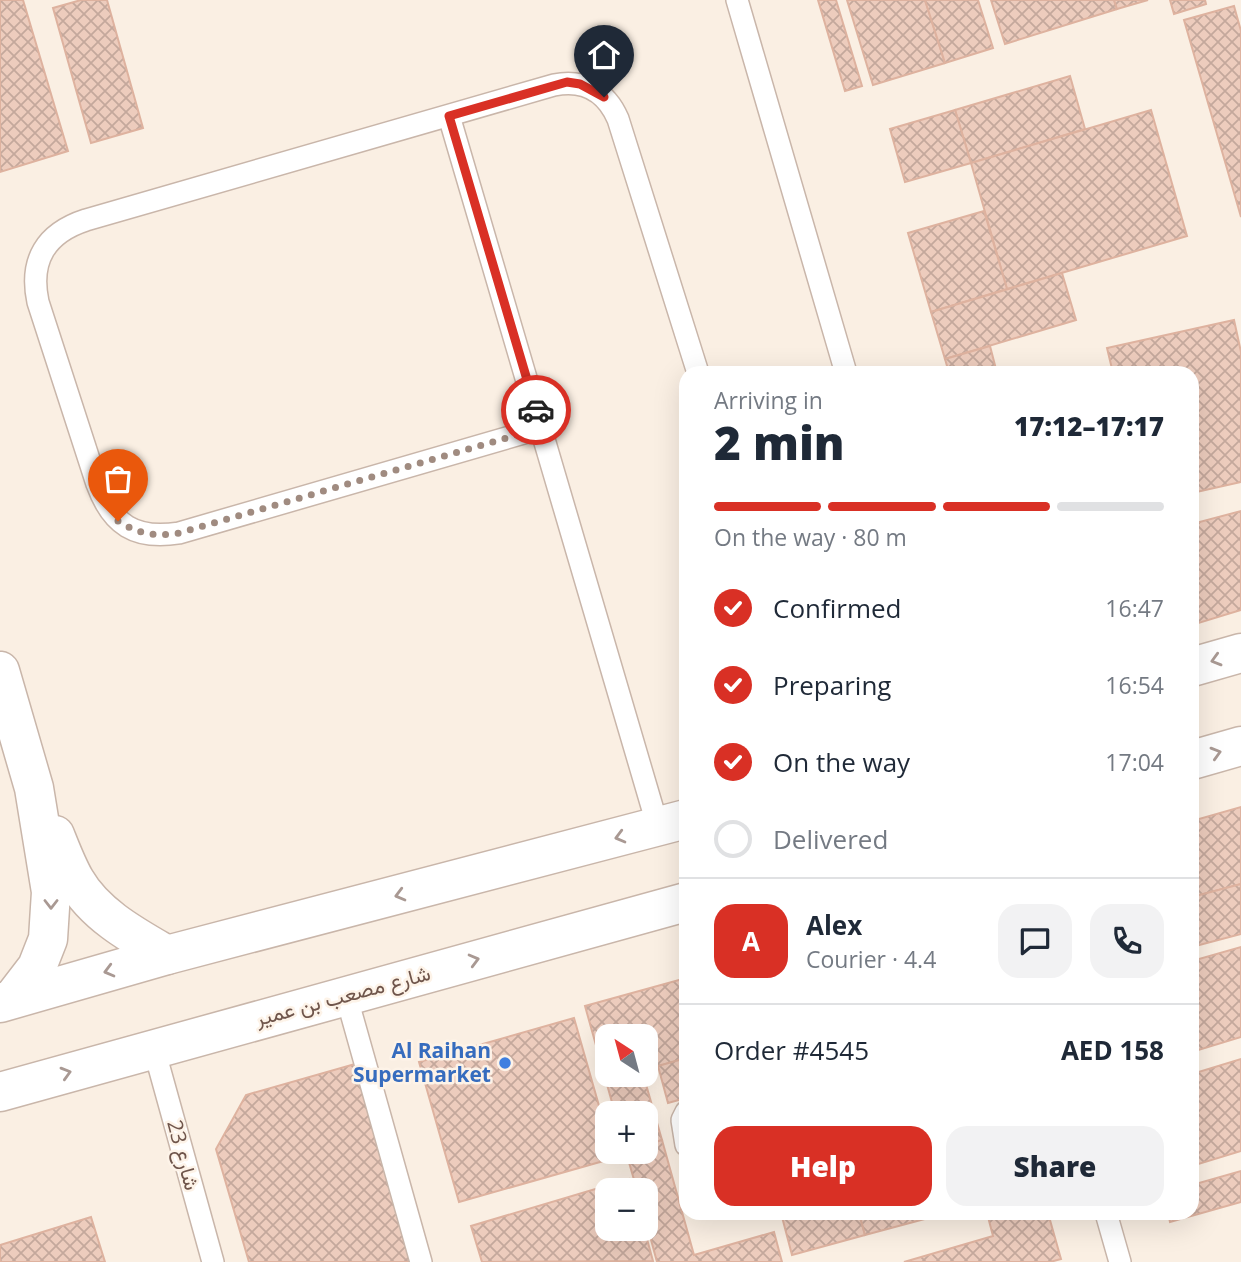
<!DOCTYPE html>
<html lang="en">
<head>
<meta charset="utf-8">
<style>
  :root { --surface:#fff; --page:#f2f2f3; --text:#1f2937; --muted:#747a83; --line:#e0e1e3; --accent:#d93025 }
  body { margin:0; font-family:"Open Sans",Vazirmatn,sans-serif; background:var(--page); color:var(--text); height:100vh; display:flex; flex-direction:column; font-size:26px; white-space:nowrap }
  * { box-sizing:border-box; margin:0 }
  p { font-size:23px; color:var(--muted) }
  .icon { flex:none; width:38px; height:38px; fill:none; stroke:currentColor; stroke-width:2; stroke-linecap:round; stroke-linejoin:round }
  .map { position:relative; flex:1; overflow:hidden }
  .drawer { position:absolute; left:679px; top:366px; width:520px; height:854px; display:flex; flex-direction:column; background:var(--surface); border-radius:21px; box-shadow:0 7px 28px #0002 }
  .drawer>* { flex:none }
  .needle { width:46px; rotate:324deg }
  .controls { position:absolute; left:595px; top:1024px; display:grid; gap:14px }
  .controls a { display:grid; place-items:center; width:63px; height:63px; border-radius:14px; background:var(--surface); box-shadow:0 7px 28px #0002; font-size:35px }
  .pin { position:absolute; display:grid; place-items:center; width:60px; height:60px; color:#fff; margin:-72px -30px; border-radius:50% 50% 50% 0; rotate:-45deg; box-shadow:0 0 7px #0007 }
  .pin .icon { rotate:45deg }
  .courier { position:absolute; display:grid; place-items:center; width:70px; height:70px; margin:-35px; border:5px solid #d93025; border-radius:50%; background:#fff; color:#222; box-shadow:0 2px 9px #0007 }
  .headline em { font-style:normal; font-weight:800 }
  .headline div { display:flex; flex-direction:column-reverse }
  .headline { display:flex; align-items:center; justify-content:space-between; height:119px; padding:0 35px }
  h1 { font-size:46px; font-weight:800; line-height:52px }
  .bar { display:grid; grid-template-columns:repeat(4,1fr); gap:10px 7px; align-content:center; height:84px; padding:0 35px }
  .bar i { height:9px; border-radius:5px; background:var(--line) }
  .bar .on { background:var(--accent) }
  .bar p { grid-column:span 4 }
  .line { display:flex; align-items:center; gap:18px; padding:0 35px; border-top:2px solid var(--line) }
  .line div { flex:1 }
  .round { display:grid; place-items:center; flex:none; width:74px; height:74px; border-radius:21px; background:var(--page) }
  ol { padding:0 35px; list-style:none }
  li { display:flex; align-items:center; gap:21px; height:77px }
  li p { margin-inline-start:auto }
  li .icon { padding:7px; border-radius:50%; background:var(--accent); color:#fff; stroke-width:4 }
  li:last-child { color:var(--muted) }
  li i { width:38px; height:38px; border:4px solid var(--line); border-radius:50% }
  .cta { display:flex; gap:14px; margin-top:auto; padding:14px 35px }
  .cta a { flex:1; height:80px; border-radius:21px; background:var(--accent); color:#fff; font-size:28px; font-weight:800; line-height:80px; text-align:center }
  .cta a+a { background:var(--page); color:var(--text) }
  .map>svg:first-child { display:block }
  .building { fill:url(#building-cross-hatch); stroke:#deb29f; stroke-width:2 }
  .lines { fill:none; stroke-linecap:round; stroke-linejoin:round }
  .service-casing { stroke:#c9b6aa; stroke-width:24 }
  .tertiary-casing { stroke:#c9b6aa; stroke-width:41 }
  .service { stroke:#fff; stroke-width:21 }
  .tertiary { stroke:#fff; stroke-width:38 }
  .oneway { stroke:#a99993 }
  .done { stroke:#a08b80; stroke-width:7; stroke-dasharray:0 12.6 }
  .route { stroke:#d93025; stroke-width:9 }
  .shop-dot { fill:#3f7fe0; stroke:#fdf3e8; stroke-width:2.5 }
  .labels { text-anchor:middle; stroke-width:5; stroke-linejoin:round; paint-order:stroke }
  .street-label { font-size:21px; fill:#6f554b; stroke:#fdf3e8 }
  .shop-label { font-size:21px; font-weight:bold; fill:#366cbe; stroke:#fdf3e8; text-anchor:end }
</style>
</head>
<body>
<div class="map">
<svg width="1241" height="1262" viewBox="0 0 1241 1262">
  <defs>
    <pattern id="building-cross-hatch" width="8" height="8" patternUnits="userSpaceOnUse" patternTransform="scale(1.75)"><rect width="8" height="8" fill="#edccbd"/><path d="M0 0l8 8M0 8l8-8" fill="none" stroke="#c4a89c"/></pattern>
  </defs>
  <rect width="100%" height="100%" fill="#faefe3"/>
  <g class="building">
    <polygon points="0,0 23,0 68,151 0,172"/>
    <polygon points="81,0 107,0 143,128 91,143 53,8"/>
    <polygon points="818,0 836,0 862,86 845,91"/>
    <polygon points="847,0 925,0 945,63 873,85"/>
    <polygon points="925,0 978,0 993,48 945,63"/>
    <polygon points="991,0 1114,0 1117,9 1005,44"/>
    <polygon points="1114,0 1148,0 1117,9"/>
    <polygon points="1170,0 1205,0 1206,4 1174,14"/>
    <polygon points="1234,6 1241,31 1241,217 1184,20"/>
    <polygon points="1070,76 1085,129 971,163 955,110"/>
    <polygon points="955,110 971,163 905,182 890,129"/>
    <polygon points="1151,110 1187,236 1007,289 971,163"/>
    <polygon points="984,211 1007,289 931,312 908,233"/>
    <polygon points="1062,273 1076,320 945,359 931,312"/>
    <polygon points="1234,320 1241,352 1241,482 1192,493 1192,373 1113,373 1107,348"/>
    <polygon points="990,346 997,373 949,373 945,359"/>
    <polygon points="1241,511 1241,610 1192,625 1192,524"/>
    <polygon points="1241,807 1241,884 1192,897 1192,821"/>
    <polygon points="1241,884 1241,934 1192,947 1192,897"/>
    <polygon points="1241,947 1241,1037 1192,1052 1192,961"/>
    <polygon points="686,978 686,1058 646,1070 646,1036 607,1036 607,1074 643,1074 662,1140 646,1145 646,1113 615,1113 585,1006"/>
    <polygon points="574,1018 607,1134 607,1152 612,1152 614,1158 459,1202 419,1062"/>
    <polygon points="686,1058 686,1098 668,1103 658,1066"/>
    <polygon points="1241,1059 1241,1151 1192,1166 1192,1074"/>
    <polygon points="362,1062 418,1262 249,1262 216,1149 246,1095"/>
    <polygon points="662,1140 694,1255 774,1232 782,1262 657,1262 646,1221 646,1190 637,1190 626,1152 646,1152 646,1145"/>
    <polygon points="1241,1171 1241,1202 1170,1222 1168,1213 1192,1213 1192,1185"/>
    <polygon points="629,1179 632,1190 607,1190 607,1228 644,1228 653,1261 482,1262 471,1226"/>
    <polygon points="781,1213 859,1213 865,1235 792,1255"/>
    <polygon points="859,1213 947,1213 865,1235"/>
    <polygon points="987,1213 1048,1213 1061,1259 1050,1262 904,1262 993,1236"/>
    <polygon points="91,1217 105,1262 0,1262 0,1245"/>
  </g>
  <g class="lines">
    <g class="service-casing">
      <g id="service">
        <polyline points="737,0 846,373"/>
        <polyline points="449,116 658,827"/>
        <path d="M541,428L179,533C135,540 112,525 97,484L38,302C29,260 46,233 86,220L554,85C583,79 606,91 618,119L698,373"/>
        <polyline points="346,995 421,1262"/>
        <polyline points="154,1049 213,1262"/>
        <polyline points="686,1112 682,1120 686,1145"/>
        <polyline points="1106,1213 1120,1262"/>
      </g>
    </g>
    <g class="tertiary-casing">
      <g id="tertiary">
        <polyline points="1192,667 1241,653"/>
        <polyline points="0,671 34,788 51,892 48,939 37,967 14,997"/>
        <polyline points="1192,760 1241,746"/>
        <path d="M55,835C61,850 67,866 75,880C95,915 134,936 167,955"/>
        <polyline points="0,1003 167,955 686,819"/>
        <polyline points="0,1092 686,902"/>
      </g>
    </g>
    <use href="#service" class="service"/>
    <use href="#tertiary" class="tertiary"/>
  </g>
  <defs><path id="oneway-chevron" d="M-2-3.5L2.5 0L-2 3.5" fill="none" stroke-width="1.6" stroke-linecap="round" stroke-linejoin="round" transform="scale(1.75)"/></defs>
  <g class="oneway">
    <use href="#oneway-chevron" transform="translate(1216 660) rotate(164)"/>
    <use href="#oneway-chevron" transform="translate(1216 753) rotate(-16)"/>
    <use href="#oneway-chevron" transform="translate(620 837) rotate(165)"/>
    <use href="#oneway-chevron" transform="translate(400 895) rotate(165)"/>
    <use href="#oneway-chevron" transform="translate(51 904) rotate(90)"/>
    <use href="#oneway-chevron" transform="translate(474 960) rotate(-15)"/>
    <use href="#oneway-chevron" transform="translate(109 971) rotate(165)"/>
    <use href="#oneway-chevron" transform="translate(66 1073) rotate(-16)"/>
  </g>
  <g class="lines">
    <path class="done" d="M118,521C139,534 154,537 179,533L541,428L536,410"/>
    <polyline class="route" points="536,410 449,116 567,82 580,84 604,97"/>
  </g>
  <circle class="shop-dot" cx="505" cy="1063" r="7"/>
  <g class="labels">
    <g class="street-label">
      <text transform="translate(343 996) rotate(-15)" y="7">شارع مصعب بن عمير</text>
      <text transform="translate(183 1155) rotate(75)" y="7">شارع 23</text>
    </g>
    <g class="shop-label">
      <text x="491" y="1058">Al Raihan<tspan x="491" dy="24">Supermarket</tspan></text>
    </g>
  </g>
</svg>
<div class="controls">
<a><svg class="needle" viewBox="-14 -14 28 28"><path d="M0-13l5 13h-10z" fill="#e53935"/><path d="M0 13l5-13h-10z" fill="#747a83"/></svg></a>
<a>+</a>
<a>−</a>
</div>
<div class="pin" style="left:118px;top:521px;background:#ea580c"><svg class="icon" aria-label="bag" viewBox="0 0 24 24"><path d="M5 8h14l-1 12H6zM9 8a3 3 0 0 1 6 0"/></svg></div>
<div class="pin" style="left:604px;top:97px;background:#1f2937"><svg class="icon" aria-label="home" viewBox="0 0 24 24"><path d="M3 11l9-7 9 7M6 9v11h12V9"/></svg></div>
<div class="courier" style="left:536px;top:410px"><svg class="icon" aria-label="car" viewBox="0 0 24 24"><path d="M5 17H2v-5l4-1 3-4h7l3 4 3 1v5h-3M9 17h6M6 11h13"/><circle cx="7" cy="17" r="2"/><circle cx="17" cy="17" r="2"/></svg></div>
<section class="drawer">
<div class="headline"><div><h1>2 min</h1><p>Arriving in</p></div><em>17:12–17:17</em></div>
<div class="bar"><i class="on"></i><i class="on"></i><i class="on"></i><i></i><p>On the way · 80 m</p></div>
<ol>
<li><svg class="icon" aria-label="check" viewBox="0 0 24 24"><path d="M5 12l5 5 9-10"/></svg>Confirmed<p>16:47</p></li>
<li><svg class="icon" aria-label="check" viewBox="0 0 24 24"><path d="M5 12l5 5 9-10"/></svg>Preparing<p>16:54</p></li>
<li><svg class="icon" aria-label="check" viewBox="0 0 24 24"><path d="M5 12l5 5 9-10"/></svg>On the way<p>17:04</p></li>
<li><i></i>Delivered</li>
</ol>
<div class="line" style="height:126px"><b class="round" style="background:var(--accent);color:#fff">A</b><div><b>Alex</b><p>Courier · 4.4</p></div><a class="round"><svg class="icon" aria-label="chat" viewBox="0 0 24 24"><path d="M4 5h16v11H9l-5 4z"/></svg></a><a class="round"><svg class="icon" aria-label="phone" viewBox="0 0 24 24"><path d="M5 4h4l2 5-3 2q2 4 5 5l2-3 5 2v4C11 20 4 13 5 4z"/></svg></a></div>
<div class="line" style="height:91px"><div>Order #4545</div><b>AED 158</b></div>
<div class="cta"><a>Help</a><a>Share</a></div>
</section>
</div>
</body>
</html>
